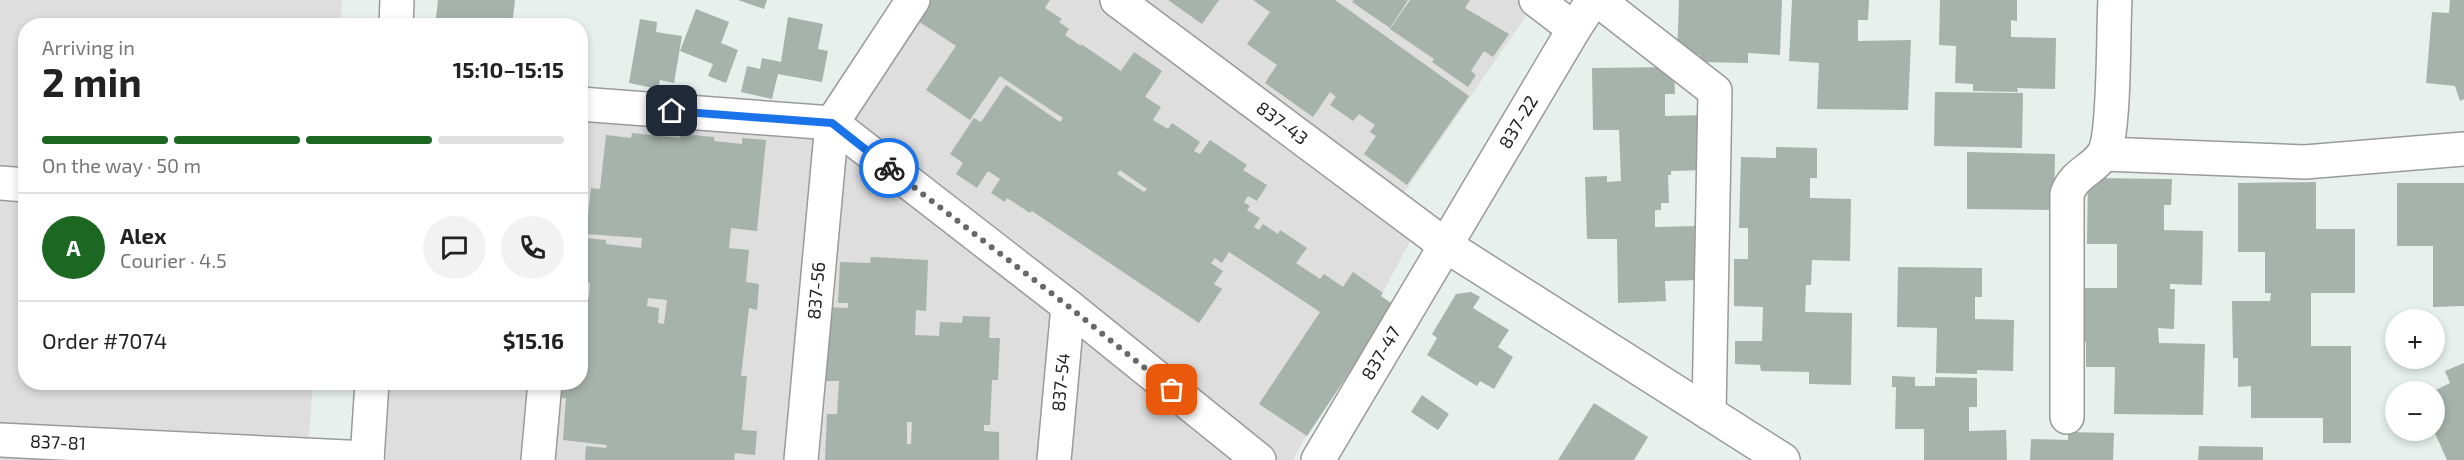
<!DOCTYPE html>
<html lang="en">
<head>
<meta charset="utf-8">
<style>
  :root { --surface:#fff; --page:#f2f2f2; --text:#222; --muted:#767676; --line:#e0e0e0; --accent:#1c6722 }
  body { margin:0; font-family:"Exo 2",sans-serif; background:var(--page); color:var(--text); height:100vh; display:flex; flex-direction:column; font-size:22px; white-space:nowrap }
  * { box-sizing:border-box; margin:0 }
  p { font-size:20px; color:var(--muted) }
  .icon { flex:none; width:33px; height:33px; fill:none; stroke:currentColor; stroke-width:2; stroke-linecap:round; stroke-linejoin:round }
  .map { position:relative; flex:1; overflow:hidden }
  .sheet { position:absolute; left:18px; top:18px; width:570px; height:372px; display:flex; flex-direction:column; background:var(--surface); border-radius:24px; box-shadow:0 3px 9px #0003 }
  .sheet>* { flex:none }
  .tools { position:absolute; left:2385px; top:309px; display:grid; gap:12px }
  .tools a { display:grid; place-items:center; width:60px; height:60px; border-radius:50%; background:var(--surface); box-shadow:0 3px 9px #0003; font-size:30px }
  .pin { position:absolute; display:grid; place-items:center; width:51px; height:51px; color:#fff; margin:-26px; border-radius:12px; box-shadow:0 3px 9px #0006 }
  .courier { position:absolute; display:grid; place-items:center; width:60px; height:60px; margin:-30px; border:4px solid #1a73e8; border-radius:50%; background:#fff; color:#222; box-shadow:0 2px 8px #0007 }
  .overview em { font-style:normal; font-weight:700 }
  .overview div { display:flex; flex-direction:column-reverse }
  .overview { display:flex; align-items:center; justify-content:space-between; height:102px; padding:0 24px }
  h1 { font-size:39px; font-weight:700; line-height:45px }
  .bar { display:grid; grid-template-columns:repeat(4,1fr); gap:9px 6px; align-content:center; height:72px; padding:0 24px }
  .bar i { height:8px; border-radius:4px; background:var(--line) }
  .bar .selected { background:var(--accent) }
  .bar p { grid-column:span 4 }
  .line { display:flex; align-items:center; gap:15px; padding:0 24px; border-top:2px solid var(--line) }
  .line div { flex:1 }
  .round { display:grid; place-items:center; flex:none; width:63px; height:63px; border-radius:32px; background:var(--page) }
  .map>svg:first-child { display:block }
  .residential { fill:#dddedd }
  .building { fill:#a6b2ac; fill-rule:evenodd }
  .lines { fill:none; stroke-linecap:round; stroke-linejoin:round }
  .minor-casing { stroke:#9a9a9a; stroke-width:36 }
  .minor { stroke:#fff; stroke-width:33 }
  .done { stroke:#666968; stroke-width:6; stroke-dasharray:0 10.8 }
  .route { stroke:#1a73e8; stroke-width:8 }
  .labels { text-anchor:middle; stroke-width:6; stroke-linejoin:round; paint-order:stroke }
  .street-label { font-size:18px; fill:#202020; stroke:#fff }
</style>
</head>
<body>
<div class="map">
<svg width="2464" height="460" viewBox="0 0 2464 460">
  <rect width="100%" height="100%" fill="#e7f0ed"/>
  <g class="residential">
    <polygon points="0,0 342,0 340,25 26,26 26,382 313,383 307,460 0,460"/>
    <polygon points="930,0 1121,0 1421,221 1293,460 385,460 390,383 580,382 581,116 841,136"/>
    <polygon points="1140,0 1537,0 1404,193"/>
  </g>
  <g class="building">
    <polygon points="438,0 515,0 512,26 435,26"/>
    <polygon points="738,0 767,0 764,9"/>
    <path d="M923,0H1050L1045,8L1062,19L1059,22L1069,29L1065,35L1081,46V44L1121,71L1134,52L1162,71L1145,97L1161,107L1153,120L1168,129L1172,123L1200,142L1194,151L1200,154L1210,140L1247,165L1243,170L1267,185L1257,201L1248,196L1244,202L1250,206L1247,210L1260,218L1254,227L1259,230L1263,224L1278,234L1280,230L1307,248L1296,263L1320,279L1324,274L1343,287L1353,272L1383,293L1381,296L1394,305L1307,436L1259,404L1320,312L1229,252L1222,263L1215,258L1211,263L1223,271L1214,284L1222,289L1199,323L1032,211L1030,213L1007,198L1005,202L991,193L1000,179L988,171L977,188L956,174L963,163L950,154L974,118L981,122L1006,85L1060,122L1063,118L1000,76L970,120L926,90L956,46L912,17ZM1120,170L1147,189L1144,192L1117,174Z"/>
    <polygon points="1168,0 1219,0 1202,24"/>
    <polygon points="1253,0 1335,0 1469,96 1407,185 1364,154 1376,136 1370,132 1375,125 1359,114 1353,121 1330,105 1336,97 1330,92 1313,117 1265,83 1277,65 1247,44 1270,12"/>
    <polygon points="1354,0 1408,0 1390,28 1352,2"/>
    <polygon points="1410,0 1470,0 1465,8 1509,34 1493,57 1484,51 1471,71 1476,75 1468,87 1432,62 1434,59 1390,29"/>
    <polygon points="1679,0 1782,0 1780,55 1748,53 1748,63 1700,62 1700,55 1677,55"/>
    <polygon points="1792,0 1869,0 1868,20 1858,20 1858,41 1911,40 1908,110 1817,109 1819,63 1789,61"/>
    <polygon points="1940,0 2017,0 2017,21 2011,20 2011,37 2056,38 2055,89 2017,88 2018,92 1973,91 1973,84 1955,83 1956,46 1939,45"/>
    <polygon points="2450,0 2464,0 2464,99 2460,101 2455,86 2426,83 2432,12 2449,13"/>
    <polygon points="696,9 729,22 721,43 738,50 726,83 708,76 713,64 680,51"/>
    <polygon points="788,17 823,24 818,49 828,51 822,82 778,74 772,99 741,92 747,66 760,69 762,58 781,62"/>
    <polygon points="640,19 657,22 656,32 682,36 674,83 660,80 658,89 629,83"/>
    <polygon points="1674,67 1675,94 1665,94 1665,116 1705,115 1706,170 1671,171 1671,175 1668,175 1669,203 1661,203 1661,210 1655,210 1655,227 1698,226 1700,280 1665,281 1666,301 1618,303 1617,239 1587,239 1585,177 1607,176 1607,182 1621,181 1619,130 1593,130 1592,68"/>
    <polygon points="1935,92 2023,93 2022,148 1934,146"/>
    <path d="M632,133L680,138L681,134L714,137V141L742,144V138L766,140L757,231L731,228L729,248L749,250L746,282L759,284L757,310L749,308L741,376H747L742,430L757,431L755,455L735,453L734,460H585L586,446L606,448L607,445L563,440L566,398L558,397L560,382H580V297L589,298L590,283L580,282V243H585V238L606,240V244L641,248L642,238L586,234L591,188L600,189L606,135L631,138ZM648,298L667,300L664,324L658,323L659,308L647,306Z"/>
    <polygon points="1776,147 1817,148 1817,178 1810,178 1810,198 1851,199 1850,261 1812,260 1811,285 1806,285 1805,312 1852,313 1851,385 1809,384 1809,372 1761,371 1760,365 1735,364 1735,341 1762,341 1763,307 1734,306 1734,259 1748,259 1748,228 1739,228 1741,157 1776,158"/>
    <polygon points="1967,152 2055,154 2054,210 1967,209"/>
    <polygon points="2088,178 2172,179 2171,205 2164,205 2164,230 2203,231 2202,285 2170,284 2170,289 2175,289 2174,329 2158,328 2159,343 2205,344 2203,415 2114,414 2115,367 2086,367 2086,342 2078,342 2079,288 2117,288 2117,244 2087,244"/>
    <polygon points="2316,182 2316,229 2355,229 2355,293 2311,293 2311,346 2351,346 2351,443 2323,443 2323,418 2251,418 2251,386 2238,387 2238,358 2233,358 2232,301 2270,301 2271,293 2265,293 2265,252 2238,252 2238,183"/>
    <polygon points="2397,183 2464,183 2464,306 2433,307 2433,246 2397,246"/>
    <path d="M871,257L928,260L926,311L916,310L915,335L939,336L940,322L962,323L963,316L990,317L989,338H1000L998,380H992L990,425H984V431L999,432V460H825L827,414H837L839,381H820L823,307L848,308V303H838L840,262L870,263ZM907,422H912L911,444H907Z"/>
    <polygon points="1898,267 1982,268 1982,297 1975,297 1975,319 2014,320 2013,371 1977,370 1977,374 1936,373 1937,328 1897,327"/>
    <polygon points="1471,292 1480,297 1473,308 1509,330 1498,347 1513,357 1494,389 1480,381 1477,386 1427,355 1437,338 1432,334 1456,294"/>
    <polygon points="2464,363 2464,460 2447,460 2434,431 2434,391 2450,383 2445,371"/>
    <polygon points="1892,376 1915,377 1915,386 1935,386 1935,377 1977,378 1977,407 1969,407 1969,431 2006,430 2007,460 1924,460 1924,429 1895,429 1896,387 1892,387"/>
    <polygon points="1422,395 1449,414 1438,430 1411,412"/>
    <polygon points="1594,403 1648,437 1634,460 1558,460"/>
    <polygon points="2068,432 2114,433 2113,460 2030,460 2031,439 2068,440"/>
    <polygon points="2199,446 2263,447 2263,460 2198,460"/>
  </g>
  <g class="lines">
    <g class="minor-casing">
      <g id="minor">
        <path id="s1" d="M1117,0L1445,245L1783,460"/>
        <polyline points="1536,0 1574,29"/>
        <polyline points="1598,0 1715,91 1709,413"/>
        <polyline points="396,26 397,0"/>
        <polyline points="580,104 832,123 1068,306 1259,460"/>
        <polyline points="2104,154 2305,162 2464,149"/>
        <polyline points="0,183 26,185"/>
        <path d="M2067,417V194C2075,172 2094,170 2104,153C2115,133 2113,29 2115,0"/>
        <path id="s2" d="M0,440L367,458"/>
        <polyline points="367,460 372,382"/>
        <polyline points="538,460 545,382"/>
        <path id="s3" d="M801,460L832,123L913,0"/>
        <path id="s4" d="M1054,460L1068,306"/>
        <path id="s5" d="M1318,460L1574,29L1593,0"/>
      </g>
    </g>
    <use href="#minor" class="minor"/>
  </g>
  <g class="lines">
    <polyline class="done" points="889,168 1068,306 1172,390"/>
    <polyline class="route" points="672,111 832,123 889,168"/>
  </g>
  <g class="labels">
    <g class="street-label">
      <text dy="6" stroke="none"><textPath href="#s5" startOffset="393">837-22</textPath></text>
      <text dy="6" stroke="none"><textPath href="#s1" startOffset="206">837-43</textPath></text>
      <text dy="6" stroke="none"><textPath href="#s3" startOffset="170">837-56</textPath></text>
      <text dy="6" stroke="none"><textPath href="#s5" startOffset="124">837-47</textPath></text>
      <text dy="6" stroke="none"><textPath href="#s4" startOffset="78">837-54</textPath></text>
      <text dy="6" stroke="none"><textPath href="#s2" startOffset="58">837-81</textPath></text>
    </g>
  </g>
</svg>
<div class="tools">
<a>+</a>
<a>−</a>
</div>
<div class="pin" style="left:1172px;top:390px;background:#ea580c"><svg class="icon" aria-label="bag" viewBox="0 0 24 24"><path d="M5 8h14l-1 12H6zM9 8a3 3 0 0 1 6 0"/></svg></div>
<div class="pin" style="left:672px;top:111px;background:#1f2937"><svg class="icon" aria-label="home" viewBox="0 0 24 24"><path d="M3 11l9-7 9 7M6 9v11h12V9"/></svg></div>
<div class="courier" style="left:889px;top:168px"><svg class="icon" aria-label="bike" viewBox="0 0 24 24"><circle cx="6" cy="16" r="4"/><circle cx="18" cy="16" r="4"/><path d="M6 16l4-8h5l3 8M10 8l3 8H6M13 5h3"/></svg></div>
<section class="sheet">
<div class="overview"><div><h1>2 min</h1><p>Arriving in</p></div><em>15:10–15:15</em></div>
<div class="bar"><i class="selected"></i><i class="selected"></i><i class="selected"></i><i></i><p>On the way · 50 m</p></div>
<div class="line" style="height:108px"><b class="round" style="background:var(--accent);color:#fff">A</b><div><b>Alex</b><p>Courier · 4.5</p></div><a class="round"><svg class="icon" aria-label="chat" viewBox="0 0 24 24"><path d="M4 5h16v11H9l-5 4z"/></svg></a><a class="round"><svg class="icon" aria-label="phone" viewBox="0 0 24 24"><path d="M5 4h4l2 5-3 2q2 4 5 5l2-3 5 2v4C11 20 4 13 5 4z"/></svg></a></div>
<div class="line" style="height:78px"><div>Order #7074</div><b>$15.16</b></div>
</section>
</div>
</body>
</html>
